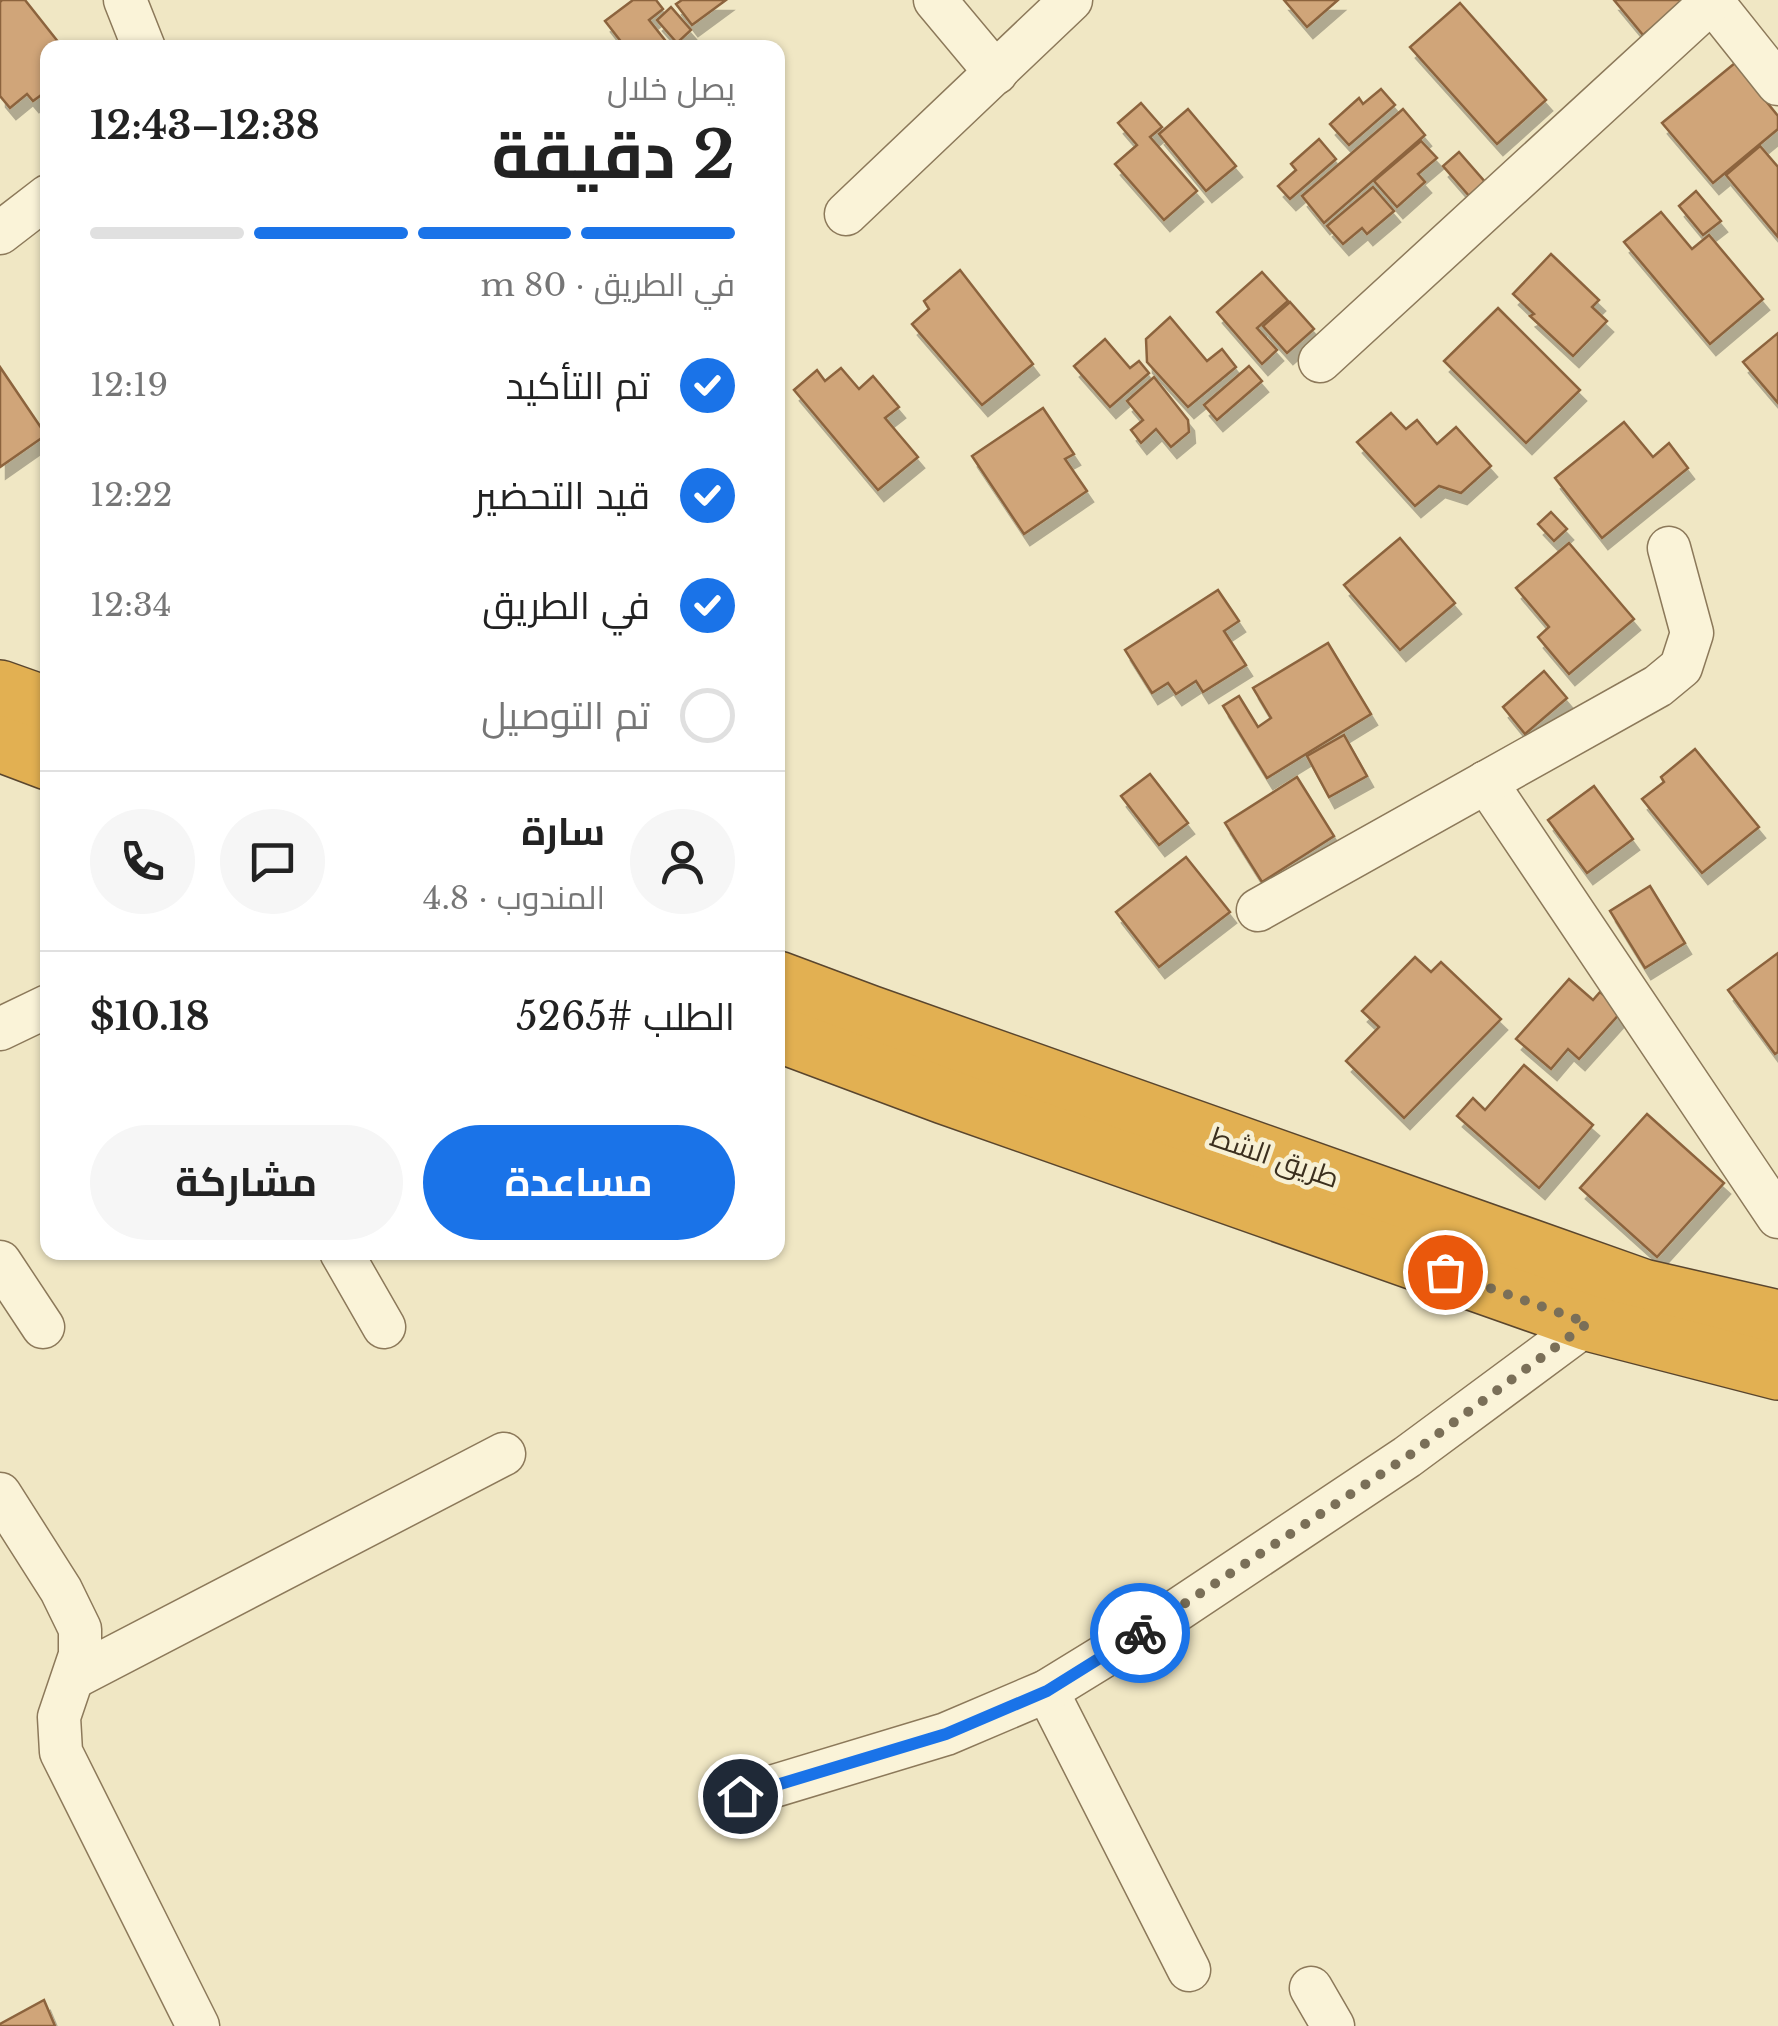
<!DOCTYPE html>
<html lang="ar">
<head>
<meta charset="utf-8">
<style>
  :root { --surface:#fff; --page:#f6f6f6; --text:#222; --muted:#767676; --line:#e0e0e0; --accent:#1a73e8 }
  body { margin:0; font-family:"Libre Baskerville",Cairo,serif; background:var(--page); color:var(--text); direction:rtl; height:100vh; display:flex; flex-direction:column; font-size:38px; white-space:nowrap }
  * { box-sizing:border-box; margin:0 }
  p { font-size:32px; color:var(--muted) }
  .icon { flex:none; width:55px; height:55px; fill:none; stroke:currentColor; stroke-width:2; stroke-linecap:round; stroke-linejoin:round }
  .map { position:relative; flex:1; overflow:hidden; direction:ltr }
  .details { position:absolute; left:40px; top:40px; width:745px; height:1220px; display:flex; flex-direction:column; background:var(--surface); border-radius:20px; box-shadow:0 2px 8px #0004; direction:rtl }
  .details>* { flex:none }
  .pin { position:absolute; display:grid; place-items:center; width:85px; height:85px; color:#fff; margin:-42px; border:5px solid #fff; border-radius:50%; box-shadow:0 2px 10px #0007 }
  .courier { position:absolute; display:grid; place-items:center; width:100px; height:100px; margin:-50px; border:8px solid #1a73e8; border-radius:50%; background:#fff; color:#222; box-shadow:0 2px 12px #0007 }
  .headline em { font-style:normal; font-weight:700 }
  .headline div { display:flex; flex-direction:column-reverse }
  .headline { display:flex; align-items:center; justify-content:space-between; height:170px; padding:0 50px }
  h1 { font-size:65px; font-weight:700; line-height:75px }
  .bar { display:grid; grid-template-columns:repeat(4,1fr); gap:15px 10px; align-content:center; height:120px; padding:0 50px }
  .bar i { height:12px; border-radius:8px; background:var(--line) }
  .bar .on { background:var(--accent) }
  .bar p { grid-column:span 4 }
  .line { display:flex; align-items:center; gap:25px; padding:0 50px; border-top:2px solid var(--line) }
  .line div { flex:1 }
  .round { display:grid; place-items:center; flex:none; width:105px; height:105px; border-radius:52px; background:var(--page) }
  ol { padding:0 50px; list-style:none }
  li { display:flex; align-items:center; gap:30px; height:110px }
  li p { margin-inline-start:auto }
  li .icon { padding:10px; border-radius:50%; background:var(--accent); color:#fff; stroke-width:4 }
  li:last-child { color:var(--muted) }
  li i { width:55px; height:55px; border:5px solid var(--line); border-radius:50% }
  .cta { display:flex; gap:20px; margin-top:auto; padding:20px 50px }
  .cta a { flex:1; height:115px; border-radius:60px; background:var(--accent); color:#fff; font-size:40px; font-weight:700; line-height:115px; text-align:center }
  .cta a+a { background:var(--page); color:var(--text) }
  .map>svg:first-child { display:block }
  .building { fill:#d0a579; stroke:#8c643e; stroke-width:2.5; filter:url(#shadow) }
  .lines { fill:none; stroke-linecap:round; stroke-linejoin:round }
  .minor-casing { stroke:#8c795a; stroke-width:45 }
  .highway-casing { stroke:#5a462e; stroke-width:58 }
  .minor { stroke:#faf3d8; stroke-width:42 }
  .highway { stroke:#e2b052; stroke-width:55 }
  .done { stroke:#7a6f58; stroke-width:10; stroke-dasharray:0 18 }
  .route { stroke:#1a73e8; stroke-width:12 }
  .labels { text-anchor:middle; stroke-width:9; stroke-linejoin:round; paint-order:stroke }
  .street-label { font-size:28px; fill:#3b2f1e; stroke:#f7f0d4 }
</style>
</head>
<body>
<div class="map">
<svg width="1778" height="2026" viewBox="0 0 1778 2026">
  <defs>
    <filter id="shadow"><feDropShadow dx="6" dy="11" stdDeviation="0" flood-color="#0004"/></filter>
  </defs>
  <rect width="100%" height="100%" fill="#f0e7c4"/>
  <g class="building">
    <polygon points="2,0 25,0 63,48 48,48 48,90 33,101 27,94 10,108 0,96 0,2"/>
    <polygon points="633,0 656,0 663,9 649,20 668,44 664,48 626,48 605,21"/>
    <polygon points="682,0 726,0 692,25 676,4"/>
    <polygon points="1284,0 1338,0 1307,27"/>
    <polygon points="1614,0 1686,0 1643,35"/>
    <polygon points="1460,3 1546,100 1497,144 1410,47"/>
    <polygon points="671,7 691,30 677,43 657,20"/>
    <polygon points="1735,63 1778,116 1778,129 1713,183 1662,123"/>
    <polygon points="1381,89 1395,105 1349,145 1330,124 1359,98 1363,104"/>
    <polygon points="1141,103 1162,127 1150,137 1197,191 1164,220 1115,164 1137,145 1118,123"/>
    <polygon points="1188,109 1236,166 1206,191 1159,134"/>
    <polygon points="1403,109 1425,135 1324,223 1302,196"/>
    <polygon points="1319,139 1336,159 1290,199 1278,186 1296,170 1291,164"/>
    <polygon points="1421,141 1437,158 1418,174 1425,182 1397,207 1374,181"/>
    <polygon points="1760,146 1778,167 1778,237 1726,175"/>
    <polygon points="1459,152 1486,183 1470,197 1443,166"/>
    <polygon points="1373,187 1394,211 1367,234 1362,228 1343,244 1327,226"/>
    <polygon points="1696,191 1721,221 1703,235 1679,206"/>
    <polygon points="1661,212 1692,249 1709,235 1763,299 1710,344 1624,242"/>
    <polygon points="1551,254 1599,300 1592,307 1607,321 1573,356 1530,316 1534,314 1513,294"/>
    <polygon points="960,270 1033,364 982,405 912,324 929,309 924,301"/>
    <polygon points="1262,272 1288,301 1257,328 1277,350 1262,364 1217,312"/>
    <polygon points="1290,302 1314,329 1287,353 1263,326"/>
    <polygon points="1498,308 1580,390 1526,443 1444,361"/>
    <polygon points="1170,317 1207,361 1222,349 1236,367 1188,407 1147,362 1146,339"/>
    <polygon points="1778,333 1778,403 1743,362"/>
    <polygon points="1105,339 1130,368 1139,361 1149,373 1110,407 1074,366"/>
    <polygon points="1249,366 1262,381 1217,420 1204,405"/>
    <polygon points="0,367 46,435 0,467"/>
    <polygon points="841,368 859,389 873,376 899,407 885,418 918,457 878,490 794,390 817,370 825,381"/>
    <polygon points="1154,377 1188,420 1189,432 1171,447 1156,429 1141,443 1131,430 1143,420 1127,401"/>
    <polygon points="1043,408 1074,454 1065,459 1087,491 1024,534 972,456"/>
    <polygon points="1391,413 1406,429 1417,420 1437,444 1456,427 1491,466 1461,493 1439,486 1415,506 1357,442"/>
    <polygon points="1624,422 1653,457 1669,443 1688,468 1602,538 1555,478"/>
    <polygon points="1551,512 1567,529 1554,541 1538,524"/>
    <polygon points="1400,538 1455,603 1400,650 1344,585"/>
    <polygon points="1569,543 1634,619 1569,674 1538,637 1549,627 1516,588"/>
    <polygon points="1218,590 1239,621 1224,631 1246,665 1203,692 1196,681 1176,694 1168,683 1152,693 1125,650"/>
    <polygon points="1328,643 1371,714 1267,778 1223,706 1239,696 1258,727 1271,718 1253,688"/>
    <polygon points="1544,671 1567,698 1525,734 1503,707"/>
    <polygon points="1344,735 1367,776 1329,797 1307,756"/>
    <polygon points="1695,749 1759,827 1702,873 1642,799 1664,782 1661,777"/>
    <polygon points="1150,774 1188,823 1159,845 1121,796"/>
    <polygon points="1297,777 1334,836 1262,882 1225,823"/>
    <polygon points="1594,786 1633,839 1587,873 1548,820"/>
    <polygon points="1186,857 1230,912 1159,967 1116,912"/>
    <polygon points="1650,886 1685,943 1645,968 1610,911"/>
    <polygon points="1778,953 1778,1052 1775,1054 1728,990"/>
    <polygon points="1415,957 1431,972 1441,962 1501,1019 1404,1118 1346,1061 1379,1027 1362,1011"/>
    <polygon points="1569,979 1593,1000 1600,992 1622,1011 1579,1059 1568,1049 1551,1069 1516,1039"/>
    <polygon points="1524,1065 1593,1125 1539,1188 1457,1116 1473,1098 1485,1110"/>
    <polygon points="1647,1114 1724,1183 1657,1257 1580,1188"/>
    <polygon points="44,2000 55,2026 0,2026 0,2024"/>
  </g>
  <g class="lines">
    <g class="minor-casing">
      <g id="minor">
        <polyline points="125,0 144,48"/>
        <polyline points="935,0 996,73"/>
        <polyline points="1711,0 1778,84"/>
        <polyline points="846,214 1071,0"/>
        <polyline points="0,233 48,196"/>
        <polyline points="1320,361 1712,1"/>
        <polyline points="1486,782 1778,1217"/>
        <polyline points="1258,910 1658,686 1681,667 1692,633 1669,548"/>
        <polyline points="0,1029 48,1006"/>
        <polyline points="341,1252 384,1327"/>
        <polyline points="0,1262 43,1327"/>
        <polyline points="0,1494 61,1590 80,1629 80,1655 59,1717 61,1752 198,2026"/>
        <polyline points="73,1678 504,1454"/>
        <polyline points="1047,1691 1189,1970"/>
        <polyline points="741,1796 946,1734 1047,1691 1161,1621 1407,1457 1588,1323"/>
        <polyline points="1311,1988 1333,2026"/>
      </g>
    </g>
    <g class="highway-casing">
      <g id="highway">
        <polyline points="0,688 48,705"/>
        <polyline points="0,744 48,762"/>
        <polyline points="778,979 869,1013 1643,1287 1778,1318"/>
        <polyline points="778,1034 944,1096 1588,1323 1778,1372"/>
      </g>
    </g>
    <use href="#minor" class="minor"/>
    <use href="#highway" class="highway"/>
  </g>
  <g class="lines">
    <polyline class="done" points="1140,1633 1407,1457 1588,1323 1445,1272"/>
    <polyline class="route" points="740,1796 946,1734 1047,1691 1140,1633"/>
  </g>
  <g class="labels">
    <g class="street-label">
      <text transform="translate(1275 1157) rotate(19)" y="10">طريق الشط</text>
    </g>
  </g>
</svg>
<div class="pin" style="left:1445px;top:1272px;background:#ea580c"><svg class="icon" aria-label="bag" viewBox="0 0 24 24"><path d="M5 8h14l-1 12H6zM9 8a3 3 0 0 1 6 0"/></svg></div>
<div class="pin" style="left:740px;top:1796px;background:#1f2937"><svg class="icon" aria-label="home" viewBox="0 0 24 24"><path d="M3 11l9-7 9 7M6 9v11h12V9"/></svg></div>
<div class="courier" style="left:1140px;top:1633px"><svg class="icon" aria-label="bike" viewBox="0 0 24 24"><circle cx="6" cy="16" r="4"/><circle cx="18" cy="16" r="4"/><path d="M6 16l4-8h5l3 8M10 8l3 8H6M13 5h3"/></svg></div>
<section class="details">
<div class="headline"><div><h1>2 دقيقة</h1><p>يصل خلال</p></div><em>12:38–12:43</em></div>
<div class="bar"><i class="on"></i><i class="on"></i><i class="on"></i><i></i><p>في الطريق · 80 m</p></div>
<ol>
<li><svg class="icon" aria-label="check" viewBox="0 0 24 24"><path d="M5 12l5 5 9-10"/></svg>تم التأكيد<p>12:19</p></li>
<li><svg class="icon" aria-label="check" viewBox="0 0 24 24"><path d="M5 12l5 5 9-10"/></svg>قيد التحضير<p>12:22</p></li>
<li><svg class="icon" aria-label="check" viewBox="0 0 24 24"><path d="M5 12l5 5 9-10"/></svg>في الطريق<p>12:34</p></li>
<li><i></i>تم التوصيل</li>
</ol>
<div class="line" style="height:180px"><a class="round"><svg class="icon" aria-label="person" viewBox="0 0 24 24"><circle cx="12" cy="8" r="4"/><path d="M4 21q1-7 8-7t8 7"/></svg></a><div><b>سارة</b><p>المندوب · 4.8</p></div><a class="round"><svg class="icon" aria-label="chat" viewBox="0 0 24 24"><path d="M4 5h16v11H9l-5 4z"/></svg></a><a class="round"><svg class="icon" aria-label="phone" viewBox="0 0 24 24"><path d="M5 4h4l2 5-3 2q2 4 5 5l2-3 5 2v4C11 20 4 13 5 4z"/></svg></a></div>
<div class="line" style="height:130px"><div>الطلب #5265</div><b>$10.18</b></div>
<div class="cta"><a>مساعدة</a><a>مشاركة</a></div>
</section>
</div>
</body>
</html>
